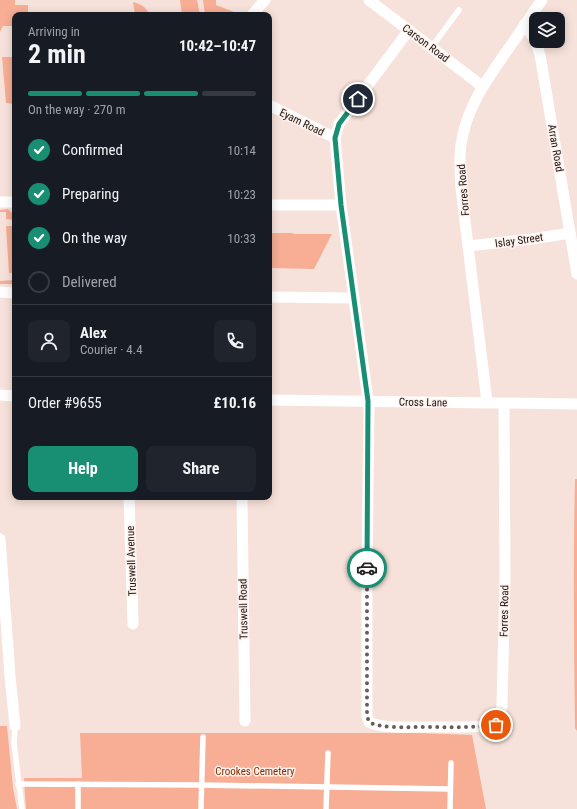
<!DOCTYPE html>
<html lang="en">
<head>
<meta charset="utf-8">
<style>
  :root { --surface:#171b24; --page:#20242c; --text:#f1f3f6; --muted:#9ea1a6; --line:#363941; --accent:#188f73 }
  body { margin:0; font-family:"Roboto Condensed",sans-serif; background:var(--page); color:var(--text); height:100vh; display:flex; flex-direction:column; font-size:15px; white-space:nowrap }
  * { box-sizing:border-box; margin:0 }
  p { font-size:13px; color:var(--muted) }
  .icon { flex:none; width:22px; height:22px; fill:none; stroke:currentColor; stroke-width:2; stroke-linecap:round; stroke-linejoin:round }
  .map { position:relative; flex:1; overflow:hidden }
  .sheet { position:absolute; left:12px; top:12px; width:260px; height:488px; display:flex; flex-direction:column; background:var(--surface); border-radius:8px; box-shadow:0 2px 10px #0003 }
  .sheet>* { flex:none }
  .fabs { position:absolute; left:529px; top:12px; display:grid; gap:8px }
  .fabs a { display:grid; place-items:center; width:36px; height:36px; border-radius:8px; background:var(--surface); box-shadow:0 2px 10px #0003; font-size:20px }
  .pin { position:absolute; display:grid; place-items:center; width:34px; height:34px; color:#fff; margin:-17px; border:2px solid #fff; border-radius:50%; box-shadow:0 1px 4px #0007 }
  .courier { position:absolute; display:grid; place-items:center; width:40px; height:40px; margin:-20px; border:3px solid #188f73; border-radius:50%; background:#fff; color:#222; box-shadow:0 1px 5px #0007 }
  .headline em { font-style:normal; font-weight:700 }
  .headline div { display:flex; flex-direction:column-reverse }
  .headline { display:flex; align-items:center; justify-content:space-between; height:68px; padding:0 16px }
  h1 { font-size:26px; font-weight:700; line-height:30px }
  .bar { display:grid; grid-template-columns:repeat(4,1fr); gap:6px 4px; align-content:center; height:48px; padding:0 16px }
  .bar i { height:5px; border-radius:3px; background:var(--line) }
  .bar .selected { background:var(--accent) }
  .bar p { grid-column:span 4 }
  .line { display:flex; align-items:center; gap:10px; padding:0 16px; border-top:1px solid var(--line) }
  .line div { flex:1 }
  .round { display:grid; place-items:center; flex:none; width:42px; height:42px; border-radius:8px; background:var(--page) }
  ol { padding:0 16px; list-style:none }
  li { display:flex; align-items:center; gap:12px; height:44px }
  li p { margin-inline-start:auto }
  li .icon { padding:4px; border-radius:50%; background:var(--accent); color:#fff; stroke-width:4 }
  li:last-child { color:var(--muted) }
  li i { width:22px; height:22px; border:2px solid var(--line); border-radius:50% }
  .button { display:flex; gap:8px; margin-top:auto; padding:8px 16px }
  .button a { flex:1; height:46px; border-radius:8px; background:var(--accent); color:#fff; font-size:16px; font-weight:700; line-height:46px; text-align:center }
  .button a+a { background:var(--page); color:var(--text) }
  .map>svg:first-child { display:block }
  .green { fill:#f7ae95 }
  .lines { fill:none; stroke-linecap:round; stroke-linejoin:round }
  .service { stroke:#fff; stroke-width:5.5 }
  .minor { stroke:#fff; stroke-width:11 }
  .done { stroke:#695d59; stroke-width:4; stroke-dasharray:0 7.2 }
  .route { stroke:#188f73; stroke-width:5 }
  .labels { text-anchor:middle; stroke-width:3; stroke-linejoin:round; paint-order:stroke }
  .street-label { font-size:11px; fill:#1d1614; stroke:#fef1ec }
  .park-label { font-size:11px; fill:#872b00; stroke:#fef1ec }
</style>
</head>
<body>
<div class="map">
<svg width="577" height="809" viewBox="0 0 577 809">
  <rect width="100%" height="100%" fill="#f6e2da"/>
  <g class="green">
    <polygon points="0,0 15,0 15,5 28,5 28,15 15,15 15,26 3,26 0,32"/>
    <polygon points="180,0 197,0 200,15 182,15"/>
    <polygon points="203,0 216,0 216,5 234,12 236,15 205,15"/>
    <path d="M133,2C141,4 146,7 150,15H135Z"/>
    <polygon points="2,57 15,57 15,104 6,103"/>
    <polygon points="8,209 15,216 15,220 6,219 6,212 0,212 0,210"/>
    <polygon points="6,226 15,226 15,284 0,284 0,281 14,280 13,273 9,273"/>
    <path d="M269,233H291L295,234H332L314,269C299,269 284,268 269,268Z"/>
    <path d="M575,479H577V731L575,728C574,645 573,562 575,479Z"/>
    <polygon points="0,726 7,726 13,788 17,809 0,809"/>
    <polygon points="80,733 418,733 472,735 486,809 26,809 25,796 24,778 82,778"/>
  </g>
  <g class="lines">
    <g class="service">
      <polyline points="431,48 459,10"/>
      <polyline points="15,726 14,743 22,809"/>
      <polyline points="18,784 201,785 450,789"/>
      <polyline points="78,809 78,784"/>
      <polyline points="201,809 203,737"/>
      <polyline points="326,809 328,753"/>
      <polyline points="450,809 451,763"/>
    </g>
    <g class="minor">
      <polyline points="369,0 482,86"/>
      <polyline points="252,15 265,0"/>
      <path d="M524,25C533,34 537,43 540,55L577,274"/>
      <path d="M409,30L339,124L335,138L341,205L367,392L369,409L367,570V716L369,722C383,729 409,727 425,727C449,727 473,728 497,725L500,718L502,705L505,578L504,403"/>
      <polyline points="269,105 335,138"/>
      <polyline points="0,202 15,202"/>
      <polyline points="269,205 341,205"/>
      <polyline points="468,246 532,239 570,233"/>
      <polyline points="0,292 15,293"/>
      <polyline points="269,297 354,298"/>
      <polyline points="0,395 15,396"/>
      <polyline points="269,400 577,404"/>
      <path d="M487,402L461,188C460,174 459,159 461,145C466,109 484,84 504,55C517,37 529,18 542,0"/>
      <polyline points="129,497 133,624"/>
      <polyline points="242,497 245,721"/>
      <polyline points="0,539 10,676 15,726"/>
    </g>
  </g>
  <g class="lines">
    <path class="done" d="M367,568V716L369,722C382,729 407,727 422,727C447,727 472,728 496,725"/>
    <polyline class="route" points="358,99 339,124 335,138 341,205 368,401 367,568"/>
  </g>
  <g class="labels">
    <g class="street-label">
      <text transform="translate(426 43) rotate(37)" y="4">Carson Road</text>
      <text transform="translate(302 122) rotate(26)" y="4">Eyam Road</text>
      <text transform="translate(556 148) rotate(80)" y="4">Arran Road</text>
      <text transform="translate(463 190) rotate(-95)" y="4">Forres Road</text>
      <text transform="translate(519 240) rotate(-8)" y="4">Islay Street</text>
      <text transform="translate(423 402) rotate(1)" y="4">Cross Lane</text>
      <text transform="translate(131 561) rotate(-92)" y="4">Truswell Avenue</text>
      <text transform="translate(243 609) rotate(-91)" y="4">Truswell Road</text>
      <text transform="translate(504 611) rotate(-89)" y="4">Forres Road</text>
    </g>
    <g class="park-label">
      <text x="255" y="775">Crookes Cemetery</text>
    </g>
  </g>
</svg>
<div class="fabs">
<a><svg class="icon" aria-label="layers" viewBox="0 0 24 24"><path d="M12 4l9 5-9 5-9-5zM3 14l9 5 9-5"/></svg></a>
</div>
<div class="pin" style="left:496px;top:725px;background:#ea580c"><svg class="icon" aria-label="bag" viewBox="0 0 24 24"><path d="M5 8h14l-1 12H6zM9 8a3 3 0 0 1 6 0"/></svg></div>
<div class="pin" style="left:358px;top:99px;background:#1f2937"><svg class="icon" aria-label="home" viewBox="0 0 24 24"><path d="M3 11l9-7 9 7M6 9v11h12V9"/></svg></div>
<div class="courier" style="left:367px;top:568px"><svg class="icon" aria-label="car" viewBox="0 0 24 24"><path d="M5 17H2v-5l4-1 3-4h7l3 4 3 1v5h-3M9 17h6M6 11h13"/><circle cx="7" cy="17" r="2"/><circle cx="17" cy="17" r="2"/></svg></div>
<section class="sheet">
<div class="headline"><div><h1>2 min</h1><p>Arriving in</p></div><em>10:42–10:47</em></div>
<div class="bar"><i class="selected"></i><i class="selected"></i><i class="selected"></i><i></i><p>On the way · 270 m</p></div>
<ol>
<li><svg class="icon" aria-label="check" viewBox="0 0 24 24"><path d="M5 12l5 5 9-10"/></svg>Confirmed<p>10:14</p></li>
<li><svg class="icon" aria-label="check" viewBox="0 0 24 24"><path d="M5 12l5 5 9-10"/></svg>Preparing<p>10:23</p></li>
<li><svg class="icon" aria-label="check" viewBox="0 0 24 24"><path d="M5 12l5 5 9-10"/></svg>On the way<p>10:33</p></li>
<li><i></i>Delivered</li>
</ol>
<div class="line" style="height:72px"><a class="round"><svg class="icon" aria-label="person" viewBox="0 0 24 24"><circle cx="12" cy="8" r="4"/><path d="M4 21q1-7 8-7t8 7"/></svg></a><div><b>Alex</b><p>Courier · 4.4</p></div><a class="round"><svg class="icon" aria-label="phone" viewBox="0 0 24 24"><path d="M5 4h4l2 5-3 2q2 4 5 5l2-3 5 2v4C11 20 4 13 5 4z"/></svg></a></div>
<div class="line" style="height:52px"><div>Order #9655</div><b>£10.16</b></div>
<div class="button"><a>Help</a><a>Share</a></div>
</section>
</div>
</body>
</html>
